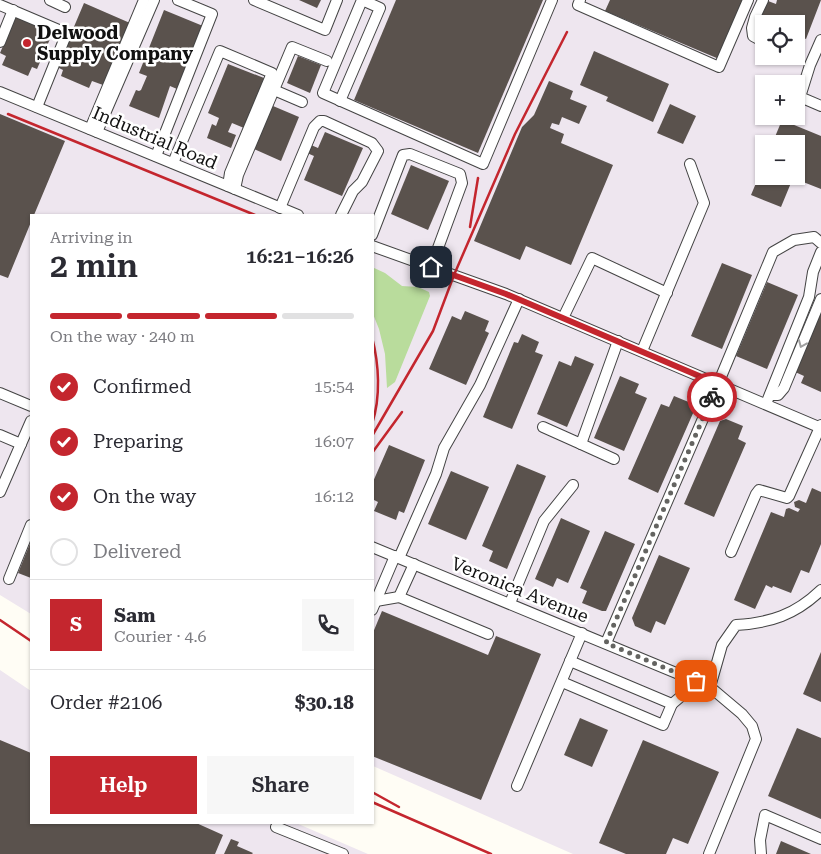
<!DOCTYPE html>
<html lang="en">
<head>
<meta charset="utf-8">
<style>
  :root { --surface:#fff; --page:#f7f7f7; --text:#2b2b33; --muted:#7c7c81; --line:#e1e1e2; --accent:#c4262e }
  body { margin:0; font-family:"Roboto Serif",serif; background:var(--page); color:var(--text); height:100vh; display:flex; flex-direction:column; font-size:19px; white-space:nowrap }
  * { box-sizing:border-box; margin:0 }
  p { font-size:16px; color:var(--muted) }
  .icon { flex:none; width:28px; height:28px; fill:none; stroke:currentColor; stroke-width:2; stroke-linecap:round; stroke-linejoin:round }
  .map { position:relative; flex:1; overflow:hidden }
  .panel { position:absolute; left:30px; top:214px; width:344px; height:610px; display:flex; flex-direction:column; background:var(--surface); border-radius:0px; box-shadow:0 1px 4px #0004 }
  .panel>* { flex:none }
  .controls { position:absolute; left:755px; top:15px; display:grid; gap:10px }
  .controls a { display:grid; place-items:center; width:50px; height:50px; border-radius:0px; background:var(--surface); box-shadow:0 1px 4px #0004; font-size:25px }
  .pin { position:absolute; display:grid; place-items:center; width:42px; height:42px; color:#fff; margin:-21px; border-radius:10px; box-shadow:0 2px 8px #0006 }
  .courier { position:absolute; display:grid; place-items:center; width:50px; height:50px; margin:-25px; border:4px solid #c4262e; border-radius:50%; background:#fff; color:#222; box-shadow:0 1px 6px #0007 }
  .overview em { font-style:normal; font-weight:600 }
  .overview div { display:flex; flex-direction:column-reverse }
  .overview { display:flex; align-items:center; justify-content:space-between; height:85px; padding:0 20px }
  h1 { font-size:32px; font-weight:600; line-height:38px }
  .bar { display:grid; grid-template-columns:repeat(4,1fr); gap:8px 5px; align-content:center; height:60px; padding:0 20px }
  .bar i { height:6px; border-radius:4px; background:var(--line) }
  .bar .selected { background:var(--accent) }
  .bar p { grid-column:span 4 }
  .line { display:flex; align-items:center; gap:12px; padding:0 20px; border-top:1px solid var(--line) }
  .line div { flex:1 }
  .round { display:grid; place-items:center; flex:none; width:52px; height:52px; border-radius:0px; background:var(--page) }
  ol { padding:0 20px; list-style:none }
  li { display:flex; align-items:center; gap:15px; height:55px }
  li p { margin-inline-start:auto }
  li .icon { padding:5px; border-radius:50%; background:var(--accent); color:#fff; stroke-width:4 }
  li:last-child { color:var(--muted) }
  li i { width:28px; height:28px; border:2px solid var(--line); border-radius:50% }
  .action { display:flex; gap:10px; margin-top:auto; padding:10px 20px }
  .action a { flex:1; height:58px; border-radius:0px; background:var(--accent); color:#fff; font-size:20px; font-weight:600; line-height:58px; text-align:center }
  .action a+a { background:var(--page); color:var(--text) }
  .map>svg:first-child { display:block }
  .industrial { fill:#eee6ef; fill-rule:evenodd }
  .forest { fill:#b9dc9c }
  .building { fill:#5a524d }
  .lines { fill:none; stroke-linecap:round; stroke-linejoin:round }
  .minor-casing { stroke:#444; stroke-width:12 }
  .minor { stroke:#fff; stroke-width:10 }
  .rail { stroke:#c4262e; stroke-width:2.5 }
  .oneway { stroke:#a0a0a0 }
  .done { stroke:#646461; stroke-width:5; stroke-dasharray:0 9 }
  .route { stroke:#c4262e; stroke-width:6 }
  .poi-dot { fill:#c4262e; stroke:#fff; stroke-width:2 }
  .labels { text-anchor:middle; stroke-width:5; stroke-linejoin:round; paint-order:stroke }
  .poi-label { font-size:18px; font-weight:bold; fill:#111; stroke:#fff; text-anchor:start }
  .street-label { font-size:18px; fill:#111; stroke:#fff }
</style>
</head>
<body>
<div class="map">
<svg width="821" height="854" viewBox="0 0 821 854">
  <rect width="100%" height="100%" fill="#fffdf5"/>
  <g class="industrial">
    <path d="M0,0H821V854H573L373,766L372,215H31V614L0,595ZM764,24H796V56H764ZM764,84H796V116H764ZM764,144H796V176H764Z"/>
    <polygon points="0,670 31,691 31,822 296,823 368,854 0,854"/>
  </g>
  <polygon class="forest" points="372,267 385,273 402,286 418,287 429,292 430,296 395,382 387,388 385,354 379,329 373,314"/>
  <g class="building">
    <polygon points="299,0 321,0 317,8"/>
    <polygon points="396,0 543,0 478,153 354,100"/>
    <polygon points="610,0 744,0 719,59 605,11"/>
    <polygon points="777,0 821,0 806,39 796,35 796,24 771,24 760,19 768,1 776,4"/>
    <polygon points="84,3 130,23 103,85 92,81 89,88 61,76 63,70 57,67"/>
    <polygon points="164,10 203,26 177,89 170,86 159,118 129,106 136,90 139,91 141,90 147,76 139,73"/>
    <polygon points="16,16 53,32 37,69 32,67 28,76 2,65 6,56 0,53"/>
    <polygon points="594,51 669,84 653,122 606,101 608,97 580,85"/>
    <polygon points="298,56 321,65 310,93 287,83"/>
    <polygon points="228,64 264,78 244,128 232,123 228,132 236,135 231,148 207,138 212,124 216,126 219,118 208,113"/>
    <polygon points="549,81 573,91 570,99 587,106 579,124 562,117 559,125 552,123 550,128 564,134 561,143 613,165 571,265 526,246 520,260 474,241 522,127 534,115"/>
    <polygon points="670,104 696,116 683,144 657,133"/>
    <polygon points="273,106 299,117 281,161 254,149"/>
    <polygon points="0,114 65,141 34,215 31,215 31,222 8,278 0,275"/>
    <polygon points="782,120 821,136 821,189 793,178 781,207 751,195 764,164 764,176 796,176 796,144 772,144"/>
    <polygon points="325,132 363,148 342,196 304,180 314,156 307,153 311,145 318,148"/>
    <polygon points="411,165 449,181 428,230 391,214"/>
    <polygon points="722,263 752,275 722,349 691,336"/>
    <polygon points="767,282 798,295 767,369 736,356"/>
    <polygon points="821,306 821,392 801,383 804,376 793,371"/>
    <polygon points="465,311 489,321 485,331 489,333 466,385 429,369 452,316 461,320"/>
    <polygon points="522,334 539,342 535,352 543,355 512,429 483,417 514,342 518,343"/>
    <polygon points="575,356 594,364 567,427 537,414 559,361 571,366"/>
    <polygon points="620,376 639,384 635,393 647,398 624,451 594,438"/>
    <polygon points="674,396 691,403 694,411 658,493 628,479 661,404 669,407"/>
    <polygon points="726,419 743,426 738,439 746,443 714,517 684,504 720,421"/>
    <polygon points="389,445 425,460 404,513 399,511 396,520 374,511 378,502 372,499 372,484"/>
    <polygon points="517,464 546,476 507,569 489,561 493,551 482,546"/>
    <polygon points="451,471 489,487 466,540 428,524"/>
    <polygon points="812,488 821,492 821,544 809,573 801,570 791,593 773,586 772,588 766,585 755,609 734,600 771,512 784,517 786,509 789,508 798,512 800,509 795,507 794,502 799,500 806,503"/>
    <polygon points="561,518 590,531 568,583 557,578 553,587 535,579"/>
    <polygon points="605,531 635,544 606,611 602,611 582,603 587,591 580,588"/>
    <polygon points="31,541 31,578 18,573"/>
    <polygon points="659,555 690,568 665,625 656,621 651,633 635,626 632,618"/>
    <polygon points="382,611 488,655 496,636 541,654 481,800 372,756 372,635"/>
    <polygon points="821,652 821,702 803,694"/>
    <polygon points="580,718 608,730 592,767 564,755"/>
    <polygon points="797,728 821,738 821,819 768,796"/>
    <polygon points="0,740 31,753 31,822 194,822 223,835 215,854 0,854"/>
    <polygon points="643,740 719,772 688,844 673,838 666,854 626,854 599,843"/>
    <polygon points="231,839 239,842 237,846 253,853 252,854 224,854"/>
    <polygon points="781,841 811,854 776,854"/>
  </g>
  <g class="lines">
    <g class="minor-casing">
      <g id="minor">
        <polyline points="50,0 65,7"/>
        <polyline points="254,0 325,30 337,0"/>
        <polyline points="362,0 323,93 483,164 552,0"/>
        <polyline points="580,0 578,5 719,67 748,0"/>
        <polyline points="763,0 755,17 752,28 753,36 764,42"/>
        <polyline points="0,5 66,33 66,35 37,107"/>
        <polyline points="821,40 810,65 800,97 821,106"/>
        <polyline points="0,42 13,10"/>
        <polyline points="274,90 302,102"/>
        <polyline points="0,92 298,215"/>
        <polyline points="340,101 380,8 362,0"/>
        <polyline points="90,129 144,0"/>
        <polyline points="97,132 154,0"/>
        <polyline points="156,156 212,14 178,0"/>
        <polyline points="173,163 220,51 272,73 230,173 228,186"/>
        <polyline points="235,189 238,175 292,47 327,61"/>
        <polyline points="280,208 314,127 320,121 324,121 372,143 378,151 362,182 353,191 341,215"/>
        <polyline points="372,235 403,155 410,154 460,174 462,183 431,267"/>
        <polyline points="372,246 506,294 821,428"/>
        <polyline points="563,318 592,258 667,293"/>
        <polyline points="642,351 704,203 690,164"/>
        <polyline points="0,393 31,406"/>
        <polyline points="770,395 778,395 784,388 821,299"/>
        <polyline points="766,404 809,297 813,272 821,252"/>
        <polyline points="543,427 581,444 618,341"/>
        <polyline points="0,435 21,444"/>
        <polyline points="581,444 614,459"/>
        <polyline points="0,492 31,421"/>
        <polyline points="372,547 710,687 742,714 752,726 756,739 709,854"/>
        <polyline points="731,552 756,494 759,490 787,498 789,496 821,425"/>
        <polyline points="399,558 436,474 444,448 480,385 519,299"/>
        <polyline points="414,564 399,597 488,634"/>
        <polyline points="9,579 31,525"/>
        <polyline points="376,601 399,597"/>
        <polyline points="510,603 544,521 573,485"/>
        <polyline points="372,610 395,556"/>
        <polyline points="606,643 718,384 773,252 794,240 814,237 821,243"/>
        <polyline points="562,682 663,725 672,704 570,661"/>
        <path d="M710,687L722,645L736,625C770,623 795,615 821,590"/>
        <polyline points="672,704 685,693 710,687"/>
        <polyline points="517,786 582,633"/>
        <polyline points="276,827 343,854"/>
        <polyline points="761,854 760,840 765,815 821,839"/>
      </g>
    </g>
    <use href="#minor" class="minor"/>
    <g class="rail">
      <polyline points="8,114 255,215"/>
      <polyline points="470,227 478,178"/>
      <path d="M372,337C379,364 381,397 372,424"/>
      <polyline points="372,436 433,331 454,275 515,134 567,32"/>
      <polyline points="372,453 402,412"/>
      <polyline points="0,620 31,641"/>
      <polyline points="372,792 399,807"/>
      <polyline points="372,802 491,854"/>
    </g>
  </g>
  <defs><path id="oneway-chevron" d="M-2-3.5L2.5 0L-2 3.5" fill="none" stroke-width="1.6" stroke-linecap="round" stroke-linejoin="round" transform="scale(1.25)"/></defs>
  <use class="oneway" href="#oneway-chevron" transform="translate(802 344) rotate(113)"/>
  <g class="lines">
    <polyline class="done" points="696,681 606,643 712,397"/>
    <polyline class="route" points="431,267 506,294 718,384 712,397"/>
  </g>
  <circle class="poi-dot" cx="27" cy="43" r="5"/>
  <g class="labels">
    <g class="poi-label">
      <text x="37" y="39">Delwood<tspan x="37" dy="21">Supply Company</tspan></text>
    </g>
    <g class="street-label">
      <text transform="translate(155 138) rotate(23)" y="6">Industrial Road</text>
      <text transform="translate(520 590) rotate(22)" y="6">Veronica Avenue</text>
    </g>
  </g>
</svg>
<div class="controls">
<a><svg class="icon" aria-label="locate" viewBox="0 0 24 24"><circle cx="12" cy="12" r="6"/><path d="M12 2v4M12 18v4M2 12h4M18 12h4"/></svg></a>
<a>+</a>
<a>−</a>
</div>
<div class="pin" style="left:696px;top:681px;background:#ea580c"><svg class="icon" aria-label="bag" viewBox="0 0 24 24"><path d="M5 8h14l-1 12H6zM9 8a3 3 0 0 1 6 0"/></svg></div>
<div class="pin" style="left:431px;top:267px;background:#1f2937"><svg class="icon" aria-label="home" viewBox="0 0 24 24"><path d="M3 11l9-7 9 7M6 9v11h12V9"/></svg></div>
<div class="courier" style="left:712px;top:397px"><svg class="icon" aria-label="bike" viewBox="0 0 24 24"><circle cx="6" cy="16" r="4"/><circle cx="18" cy="16" r="4"/><path d="M6 16l4-8h5l3 8M10 8l3 8H6M13 5h3"/></svg></div>
<section class="panel">
<div class="overview"><div><h1>2 min</h1><p>Arriving in</p></div><em>16:21–16:26</em></div>
<div class="bar"><i class="selected"></i><i class="selected"></i><i class="selected"></i><i></i><p>On the way · 240 m</p></div>
<ol>
<li><svg class="icon" aria-label="check" viewBox="0 0 24 24"><path d="M5 12l5 5 9-10"/></svg>Confirmed<p>15:54</p></li>
<li><svg class="icon" aria-label="check" viewBox="0 0 24 24"><path d="M5 12l5 5 9-10"/></svg>Preparing<p>16:07</p></li>
<li><svg class="icon" aria-label="check" viewBox="0 0 24 24"><path d="M5 12l5 5 9-10"/></svg>On the way<p>16:12</p></li>
<li><i></i>Delivered</li>
</ol>
<div class="line" style="height:90px"><b class="round" style="background:var(--accent);color:#fff">S</b><div><b>Sam</b><p>Courier · 4.6</p></div><a class="round"><svg class="icon" aria-label="phone" viewBox="0 0 24 24"><path d="M5 4h4l2 5-3 2q2 4 5 5l2-3 5 2v4C11 20 4 13 5 4z"/></svg></a></div>
<div class="line" style="height:65px"><div>Order #2106</div><b>$30.18</b></div>
<div class="action"><a>Help</a><a>Share</a></div>
</section>
</div>
</body>
</html>
